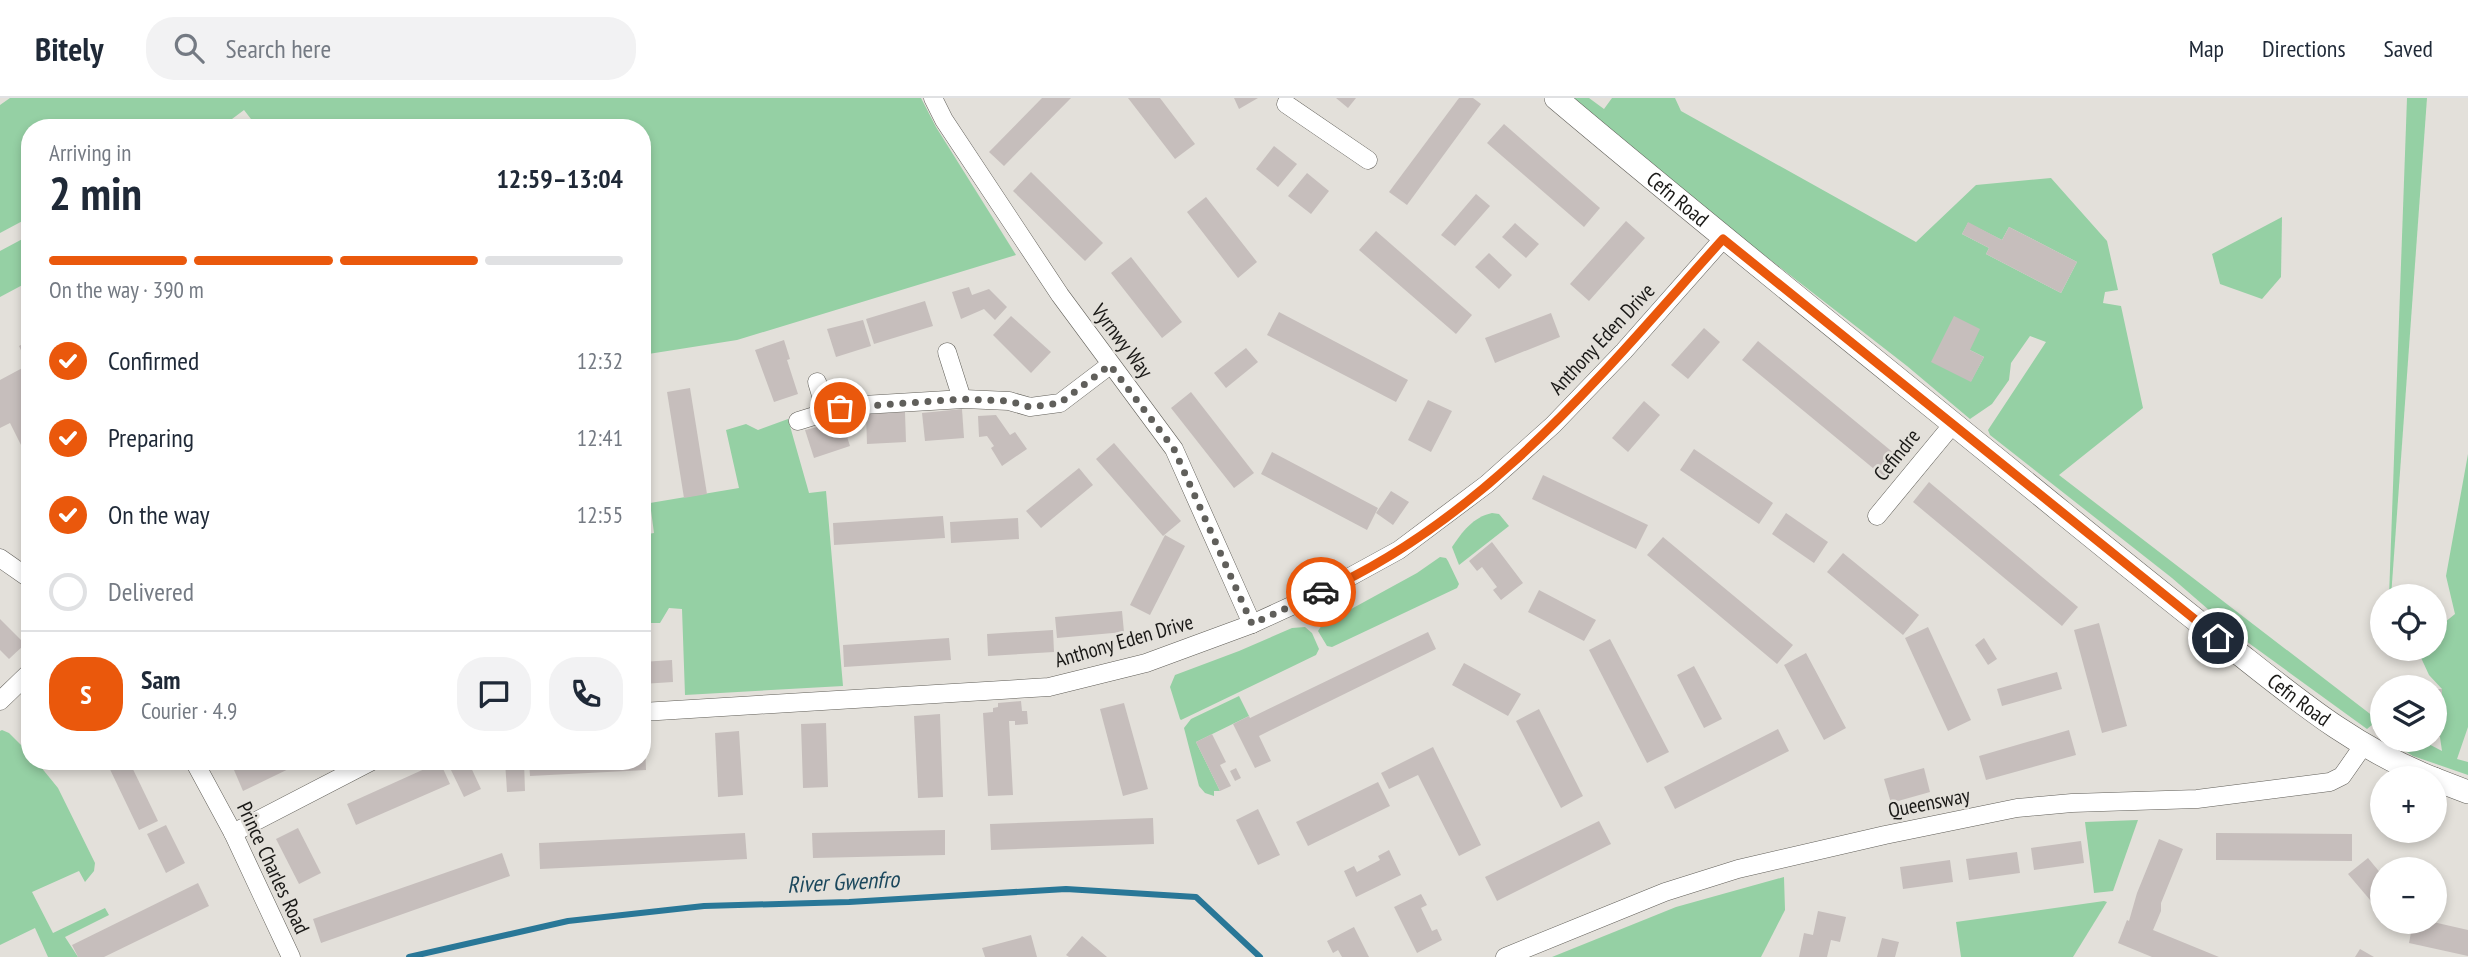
<!DOCTYPE html>
<html lang="en">
<head>
<meta charset="utf-8">
<style>
  :root { --surface:#fff; --page:#f2f2f3; --text:#1f2937; --muted:#747a83; --line:#e0e1e3; --accent:#ea580c }
  body { margin:0; font-family:"PT Sans Narrow",sans-serif; background:var(--page); color:var(--text); height:100vh; display:flex; flex-direction:column; font-size:26px; white-space:nowrap }
  * { box-sizing:border-box; margin:0 }
  p { font-size:23px; color:var(--muted) }
  .icon { flex:none; width:38px; height:38px; fill:none; stroke:currentColor; stroke-width:2; stroke-linecap:round; stroke-linejoin:round }
  .map { position:relative; flex:1; overflow:hidden }
  .panel { position:absolute; left:21px; top:21px; width:630px; height:651px; display:flex; flex-direction:column; background:var(--surface); border-radius:28px; box-shadow:0 4px 10px #0003 }
  .panel>* { flex:none }
  .buttons { position:absolute; left:2370px; top:486px; display:grid; gap:14px }
  .buttons a { display:grid; place-items:center; width:77px; height:77px; border-radius:50%; background:var(--surface); box-shadow:0 4px 10px #0003; font-size:35px }
  .pin { position:absolute; display:grid; place-items:center; width:60px; height:60px; color:#fff; margin:-30px; border:4px solid #fff; border-radius:50%; box-shadow:0 2px 7px #0007 }
  .courier { position:absolute; display:grid; place-items:center; width:70px; height:70px; margin:-35px; border:5px solid #ea580c; border-radius:50%; background:#fff; color:#222; box-shadow:0 2px 9px #0007 }
  .headline em { font-style:normal; font-weight:700 }
  .headline div { display:flex; flex-direction:column-reverse }
  .headline { display:flex; align-items:center; justify-content:space-between; height:119px; padding:0 28px }
  h1 { font-size:46px; font-weight:700; line-height:52px }
  .bar { display:grid; grid-template-columns:repeat(4,1fr); gap:10px 7px; align-content:center; height:84px; padding:0 28px }
  .bar i { height:9px; border-radius:5px; background:var(--line) }
  .bar .current { background:var(--accent) }
  .bar p { grid-column:span 4 }
  .line { display:flex; align-items:center; gap:18px; padding:0 28px; border-top:2px solid var(--line) }
  .line div { flex:1 }
  .round { display:grid; place-items:center; flex:none; width:74px; height:74px; border-radius:28px; background:var(--page) }
  ol { padding:0 28px; list-style:none }
  li { display:flex; align-items:center; gap:21px; height:77px }
  li p { margin-inline-start:auto }
  li .icon { padding:7px; border-radius:50%; background:var(--accent); color:#fff; stroke-width:4 }
  li:last-child { color:var(--muted) }
  li i { width:38px; height:38px; border:4px solid var(--line); border-radius:50% }
  header { display:flex; align-items:center; gap:42px; box-sizing:border-box; height:98px; padding:0 35px; background:var(--surface); border-bottom:2px solid var(--line) }
  header strong { font-size:33px }
  nav { display:flex; gap:38px; margin-inline-start:auto; font-size:24px }
  .search { width:490px; height:63px; background:var(--page); display:flex; align-items:center; gap:18px; box-sizing:border-box; padding:0 24px; border-radius:28px; color:var(--muted); font-size:26px }
  .map>svg:first-child { display:block }
  .green { fill:#95d0a4; fill-rule:evenodd }
  .lines { fill:none; stroke-linecap:round; stroke-linejoin:round }
  .stream { stroke:#297797; stroke-width:6 }
  .building { fill:#c6bebc }
  .minor-casing { stroke:#605e58; stroke-width:19 }
  .tertiary-casing { stroke:#605e58; stroke-width:24 }
  .minor { stroke:#fff; stroke-width:18 }
  .tertiary { stroke:#fff; stroke-width:23 }
  .done { stroke:#605f5b; stroke-width:7; stroke-dasharray:0 12.6 }
  .route { stroke:#ea580c; stroke-width:9 }
  .labels { text-anchor:middle; stroke-width:5; stroke-linejoin:round; paint-order:stroke }
  .street-label { font-size:21px; fill:#1a1917; stroke:#e3e0da }
  .water-label { font-size:23px; font-style:italic; fill:#1b475c; stroke:#e3e0da }
</style>
</head>
<body>
<header>
<strong>Bitely</strong>
<div class="search"><svg class="icon" aria-label="search" viewBox="0 0 24 24"><circle cx="10" cy="10" r="6"/><path d="M15 15l6 6"/></svg>Search here</div>
<nav><a>Map</a><a>Directions</a><a>Saved</a></nav>
</header>
<div class="map">
<svg width="2468" height="859" viewBox="0 0 2468 859">
  <rect width="100%" height="100%" fill="#e3e0da"/>
  <g class="green">
    <polygon points="10,0 921,0 936,29 1016,157 737,242 642,257 642,30 258,30 244,12 220,30 30,30 30,119 0,135 0,7"/>
    <path d="M1572,0H1589L1604,11L1612,0H1675L1681,13L1916,144L1976,87L2051,80L2107,143L2118,192L2105,194L2103,205L2121,208L2143,310L2059,377L2378,622L2367,631L2239,538L2172,480L1990,337L1988,332L2046,244L2030,238L2011,265L2009,282L1992,306L1970,321L1907,268L1673,86ZM1968,125L2002,142L2009,129L2077,164L2061,195L1986,156L1989,150L1962,136ZM1954,218L1970,252L1984,259L1971,283Z"/>
    <polygon points="2407,0 2427,0 2391,499 2389,499"/>
    <polygon points="2282,119 2281,179 2262,201 2220,186 2212,156"/>
    <polygon points="30,137 30,183 0,199 0,153"/>
    <polygon points="788,321 809,395 826,393 843,588 685,597 682,511 669,510 660,525 642,525 642,437 654,435 650,405 739,390 726,332 746,326 758,332"/>
    <polygon points="2468,356 2468,629 2457,661 2468,664 2468,677 2413,658 2399,649 2399,642 2421,642 2442,653 2440,639 2442,591 2429,577 2417,551 2434,551 2434,533 2455,516 2446,478"/>
    <path d="M1492,415L1499,416L1509,428L1459,467L1452,449C1462,434 1473,419 1492,415Z"/>
    <polygon points="1440,459 1446,460 1448,463 1459,486 1457,490 1332,549 1327,548 1318,533 1322,527 1417,475"/>
    <polygon points="1305,529 1312,535 1319,551 1316,557 1181,622 1180,621 1170,589 1175,577 1239,553 1292,530"/>
    <polygon points="1239,598 1249,618 1196,644 1220,693 1214,693 1214,698 1205,695 1199,688 1184,630 1191,621"/>
    <polygon points="2,632 9,635 30,656 30,663 36,663 58,690 95,765 94,773 85,784 79,773 32,794 53,835 105,810 109,817 65,839 78,859 48,859 35,830 0,847 0,633"/>
    <polygon points="2138,722 2113,793 2094,795 2085,724"/>
    <polygon points="1784,779 1785,812 1761,859 1552,859 1676,809"/>
    <polygon points="2104,803 2107,804 2073,859 1961,859 1956,824"/>
  </g>
  <g class="lines">
    <polyline class="stream" points="409,859 568,823 704,808 849,804 1066,791 1196,799 1260,859"/>
  </g>
  <g class="building">
    <polygon points="1042,0 1071,0 1004,68 989,54"/>
    <polygon points="1128,0 1160,0 1195,46 1175,61"/>
    <polygon points="1234,0 1258,0 1239,11"/>
    <polygon points="1336,0 1356,0 1348,10"/>
    <polygon points="1459,0 1473,0 1481,6 1407,107 1389,94"/>
    <polygon points="1504,26 1600,110 1584,129 1487,45"/>
    <polygon points="1274,48 1297,66 1278,89 1256,71"/>
    <polygon points="1031,74 1103,145 1085,163 1013,93"/>
    <polygon points="1307,75 1329,93 1311,116 1288,98"/>
    <polygon points="1476,96 1490,108 1455,148 1441,137"/>
    <polygon points="1206,99 1257,164 1238,180 1187,114"/>
    <polygon points="1626,123 1645,140 1589,203 1570,186"/>
    <polygon points="1968,124 2002,142 2009,129 2077,164 2061,195 1986,156 1989,150 1962,136"/>
    <polygon points="1515,125 1539,146 1526,160 1502,139"/>
    <polygon points="1376,133 1472,217 1456,236 1359,152"/>
    <polygon points="1489,155 1512,177 1499,191 1475,169"/>
    <polygon points="1131,159 1182,224 1162,240 1111,175"/>
    <polygon points="969,189 972,197 989,191 1007,209 995,222 984,211 961,221 952,194"/>
    <polygon points="925,203 933,228 874,246 866,221"/>
    <polygon points="1279,214 1408,282 1396,304 1267,237"/>
    <polygon points="1551,215 1560,239 1495,265 1485,240"/>
    <polygon points="1011,218 1051,254 1031,275 993,237"/>
    <polygon points="1954,218 1980,231 1970,252 1984,259 1971,284 1931,264"/>
    <polygon points="863,222 871,248 836,259 827,231"/>
    <polygon points="1704,230 1720,244 1688,281 1671,267"/>
    <polygon points="30,242 30,351 24,353 10,325 0,330 0,282 28,267 19,248"/>
    <polygon points="784,242 790,261 787,262 798,296 774,304 755,252"/>
    <polygon points="1758,243 1901,361 1885,380 1742,262"/>
    <polygon points="1246,250 1258,264 1226,290 1214,275"/>
    <polygon points="690,290 707,396 684,400 667,294"/>
    <polygon points="1191,294 1254,375 1234,390 1171,310"/>
    <polygon points="1428,302 1452,313 1431,354 1408,342"/>
    <polygon points="1644,303 1660,317 1628,354 1612,340"/>
    <polygon points="962,311 964,340 925,343 922,315"/>
    <polygon points="905,314 906,344 867,346 866,316"/>
    <polygon points="996,317 1010,337 1015,334 1027,351 1002,368 991,350 994,348 987,338 979,339 978,318"/>
    <polygon points="842,323 850,348 814,360 805,332"/>
    <polygon points="1114,345 1181,423 1163,438 1096,361"/>
    <polygon points="1694,351 1773,405 1759,426 1680,372"/>
    <polygon points="1272,354 1378,410 1367,432 1261,376"/>
    <polygon points="1079,370 1093,387 1041,430 1026,413"/>
    <polygon points="1543,377 1648,427 1636,451 1532,401"/>
    <polygon points="1929,384 2078,509 2062,528 1913,404"/>
    <polygon points="642,386 647,406 642,406"/>
    <polygon points="1391,393 1409,404 1393,427 1376,415"/>
    <polygon points="1786,415 1828,444 1814,465 1772,436"/>
    <polygon points="943,418 945,440 834,447 833,425"/>
    <polygon points="1018,420 1019,441 951,445 950,424"/>
    <polygon points="1165,437 1185,448 1150,517 1130,507"/>
    <polygon points="1663,439 1793,547 1777,566 1647,457"/>
    <polygon points="1492,444 1523,485 1501,502 1493,492 1497,489 1482,469 1477,473 1469,463"/>
    <polygon points="1843,455 1919,517 1903,537 1827,474"/>
    <polygon points="1539,492 1596,522 1584,543 1528,514"/>
    <polygon points="1122,513 1124,534 1057,540 1055,519"/>
    <polygon points="0,521 25,546 9,561 0,552"/>
    <polygon points="2099,525 2127,628 2102,635 2074,532"/>
    <polygon points="1928,529 1971,622 1948,633 1905,540"/>
    <polygon points="1053,532 1054,554 988,558 987,536"/>
    <polygon points="1428,534 1436,551 1259,638 1271,663 1255,670 1233,626 1249,618 1250,620"/>
    <polygon points="949,540 951,562 844,569 843,547"/>
    <polygon points="1984,540 1997,561 1988,567 1975,547"/>
    <polygon points="1610,541 1669,654 1647,665 1589,552"/>
    <polygon points="1806,555 1846,630 1824,642 1784,567"/>
    <polygon points="672,562 673,584 642,586 642,564"/>
    <polygon points="1464,565 1521,596 1508,618 1452,587"/>
    <polygon points="1694,568 1722,621 1704,630 1677,577"/>
    <polygon points="2057,574 2062,591 2002,608 1997,591"/>
    <polygon points="2434,591 2442,591 2440,639 2434,639"/>
    <polygon points="1021,603 1022,613 1027,613 1028,626 1015,627 1015,623 1009,623 1013,697 988,698 983,615 993,614 993,610 998,609 998,605"/>
    <polygon points="1124,605 1148,691 1123,698 1100,611"/>
    <polygon points="1539,611 1583,698 1561,710 1516,623"/>
    <polygon points="940,616 943,699 918,700 914,618"/>
    <polygon points="826,625 828,689 803,690 801,626"/>
    <polygon points="1778,631 1789,653 1675,711 1664,689"/>
    <polygon points="2069,632 2076,657 1986,682 1979,658"/>
    <polygon points="739,633 743,697 718,699 715,635"/>
    <polygon points="1212,636 1226,664 1220,667 1231,688 1220,693 1196,644"/>
    <polygon points="642,644 645,644 646,672 530,678 529,663 642,663"/>
    <polygon points="1433,649 1481,747 1459,758 1418,677 1389,691 1381,675"/>
    <polygon points="106,663 129,663 158,723 139,732"/>
    <polygon points="252,663 305,663 243,693 234,672"/>
    <polygon points="465,663 468,663 481,691 464,699 450,670"/>
    <polygon points="505,663 524,663 525,693 507,694"/>
    <polygon points="440,664 450,686 356,727 347,706"/>
    <polygon points="1236,670 1241,680 1235,683 1230,673"/>
    <polygon points="1924,670 1930,694 1891,705 1884,681"/>
    <polygon points="1378,684 1390,708 1308,748 1296,724"/>
    <polygon points="1258,711 1280,757 1258,767 1236,722"/>
    <polygon points="1153,720 1154,746 991,752 990,726"/>
    <polygon points="1599,723 1611,746 1497,803 1485,779"/>
    <polygon points="166,727 185,765 166,775 147,736"/>
    <polygon points="298,730 321,775 299,786 276,741"/>
    <polygon points="945,732 945,757 813,760 812,735"/>
    <polygon points="745,735 747,761 540,771 539,745"/>
    <polygon points="2216,735 2352,736 2352,763 2216,762"/>
    <polygon points="2159,741 2183,751 2161,805 2161,813 2153,832 2219,859 2152,859 2118,845 2127,822 2129,823 2137,795"/>
    <polygon points="2081,743 2084,765 2034,772 2031,750"/>
    <polygon points="1389,752 1401,777 1356,799 1344,773 1354,768 1357,774 1380,762 1378,758"/>
    <polygon points="2017,754 2020,775 1969,782 1966,761"/>
    <polygon points="502,755 510,778 321,845 313,821"/>
    <polygon points="2368,760 2382,777 2382,816 2348,776"/>
    <polygon points="1950,762 1953,784 1903,791 1900,769"/>
    <polygon points="198,785 209,808 104,859 78,859 72,847"/>
    <polygon points="1421,796 1427,807 1421,810 1432,833 1437,831 1442,842 1417,855 1394,809"/>
    <polygon points="1818,813 1846,819 1840,844 1831,842 1827,859 1799,859 1804,835 1813,837"/>
    <polygon points="2413,824 2433,824 2468,832 2468,858 2409,845"/>
    <polygon points="1354,829 1369,859 1342,859 1338,852 1333,855 1327,843"/>
    <polygon points="1031,837 1037,859 985,859 982,850"/>
    <polygon points="1082,838 1107,859 1069,859 1066,857"/>
    <polygon points="1882,840 1899,844 1895,859 1877,859"/>
    <polygon points="2360,851 2374,859 2355,859"/>
  </g>
  <g class="lines">
    <g class="minor-casing">
      <g id="minor">
        <polyline points="933,0 944,22 1060,197 1174,351 1252,526"/>
        <polyline points="1286,6 1368,62"/>
        <polyline points="947,254 962,301"/>
        <polyline points="817,284 826,314"/>
        <polyline points="798,323 840,310 863,307 964,301 1009,303 1030,309 1060,305 1110,267"/>
        <polyline points="1877,418 1953,326"/>
        <polyline points="0,460 30,481"/>
        <polyline points="0,603 30,574"/>
        <polyline points="642,614 1049,589 1146,565 1252,526 1326,492 1399,452 1487,386 1553,327 1624,253 1723,141"/>
        <polyline points="194,663 233,735 291,859"/>
        <polyline points="233,735 372,663"/>
        <polyline points="1505,859 1665,794 1738,771 1885,737 2017,710 2072,705 2197,701 2330,684 2342,678 2363,648"/>
      </g>
    </g>
    <g class="tertiary-casing">
      <g id="tertiary">
        <path id="s1" d="M1556,0C1723,141 1894,277 2063,415C2122,463 2181,511 2242,558C2305,608 2358,651 2434,681"/>
        <polyline points="2434,681 2468,694"/>
      </g>
    </g>
    <use href="#minor" class="minor"/>
    <use href="#tertiary" class="tertiary"/>
  </g>
  <g class="lines">
    <polyline class="done" points="840,310 962,301 1009,303 1030,309 1060,305 1110,267 1174,351 1252,526 1321,494"/>
    <path class="route" d="M1321,494C1488,420 1604,273 1723,141L2218,540"/>
  </g>
  <g class="labels">
    <g class="street-label">
      <text dy="7" stroke="none"><textPath href="#s1" startOffset="158">Cefn Road</textPath></text>
      <text transform="translate(1602 241) rotate(-47)" y="7">Anthony Eden Drive</text>
      <text transform="translate(1122 243) rotate(53)" y="7">Vyrnwy Way</text>
      <text transform="translate(1897 357) rotate(-51)" y="7">Cefindre</text>
      <text transform="translate(1124 543) rotate(-16)" y="7">Anthony Eden Drive</text>
      <text dy="7" stroke="none"><textPath href="#s1" startOffset="956">Cefn Road</textPath></text>
      <text transform="translate(1929 705) rotate(-11)" y="7">Queensway</text>
      <text transform="translate(273 770) rotate(65)" y="7">Prince Charles Road</text>
    </g>
    <g class="water-label">
      <text transform="translate(843 784) rotate(-3)" y="8">River Gwenfro</text>
    </g>
  </g>
</svg>
<div class="buttons">
<a><svg class="icon" aria-label="locate" viewBox="0 0 24 24"><circle cx="12" cy="12" r="6"/><path d="M12 2v4M12 18v4M2 12h4M18 12h4"/></svg></a>
<a><svg class="icon" aria-label="layers" viewBox="0 0 24 24"><path d="M12 4l9 5-9 5-9-5zM3 14l9 5 9-5"/></svg></a>
<a>+</a>
<a>−</a>
</div>
<div class="pin" style="left:840px;top:310px;background:#ea580c"><svg class="icon" aria-label="bag" viewBox="0 0 24 24"><path d="M5 8h14l-1 12H6zM9 8a3 3 0 0 1 6 0"/></svg></div>
<div class="pin" style="left:2218px;top:540px;background:#1f2937"><svg class="icon" aria-label="home" viewBox="0 0 24 24"><path d="M3 11l9-7 9 7M6 9v11h12V9"/></svg></div>
<div class="courier" style="left:1321px;top:494px"><svg class="icon" aria-label="car" viewBox="0 0 24 24"><path d="M5 17H2v-5l4-1 3-4h7l3 4 3 1v5h-3M9 17h6M6 11h13"/><circle cx="7" cy="17" r="2"/><circle cx="17" cy="17" r="2"/></svg></div>
<section class="panel">
<div class="headline"><div><h1>2 min</h1><p>Arriving in</p></div><em>12:59–13:04</em></div>
<div class="bar"><i class="current"></i><i class="current"></i><i class="current"></i><i></i><p>On the way · 390 m</p></div>
<ol>
<li><svg class="icon" aria-label="check" viewBox="0 0 24 24"><path d="M5 12l5 5 9-10"/></svg>Confirmed<p>12:32</p></li>
<li><svg class="icon" aria-label="check" viewBox="0 0 24 24"><path d="M5 12l5 5 9-10"/></svg>Preparing<p>12:41</p></li>
<li><svg class="icon" aria-label="check" viewBox="0 0 24 24"><path d="M5 12l5 5 9-10"/></svg>On the way<p>12:55</p></li>
<li><i></i>Delivered</li>
</ol>
<div class="line" style="height:126px"><b class="round" style="background:var(--accent);color:#fff">S</b><div><b>Sam</b><p>Courier · 4.9</p></div><a class="round"><svg class="icon" aria-label="chat" viewBox="0 0 24 24"><path d="M4 5h16v11H9l-5 4z"/></svg></a><a class="round"><svg class="icon" aria-label="phone" viewBox="0 0 24 24"><path d="M5 4h4l2 5-3 2q2 4 5 5l2-3 5 2v4C11 20 4 13 5 4z"/></svg></a></div>
</section>
</div>
</body>
</html>
